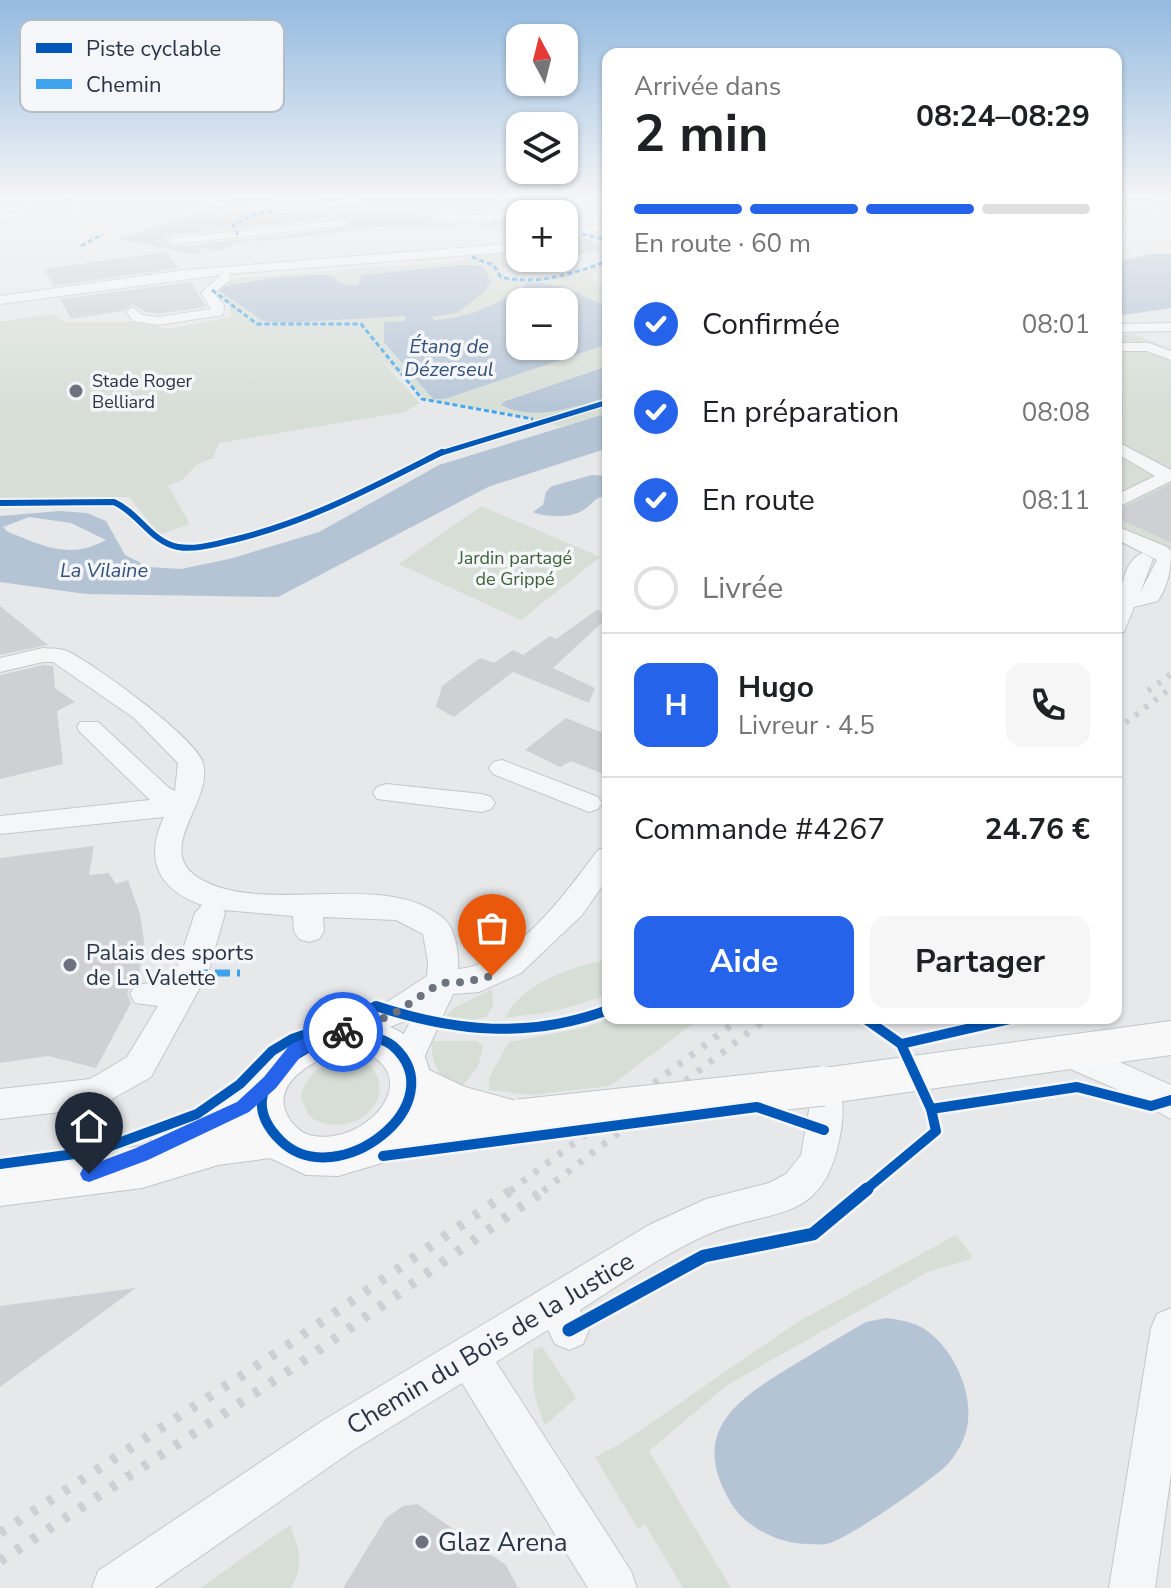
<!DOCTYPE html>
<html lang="fr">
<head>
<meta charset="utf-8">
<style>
  :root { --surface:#fff; --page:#f6f6f6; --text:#202124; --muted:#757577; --line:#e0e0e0; --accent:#2563eb }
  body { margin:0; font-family:"Nunito Sans",sans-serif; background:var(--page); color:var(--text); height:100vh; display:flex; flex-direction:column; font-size:30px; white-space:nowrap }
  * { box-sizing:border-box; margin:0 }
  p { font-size:26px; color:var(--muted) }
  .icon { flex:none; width:44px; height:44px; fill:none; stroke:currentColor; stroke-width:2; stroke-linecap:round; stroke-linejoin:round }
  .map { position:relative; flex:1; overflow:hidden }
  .details { position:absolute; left:602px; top:48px; width:520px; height:976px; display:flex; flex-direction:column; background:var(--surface); border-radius:16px; box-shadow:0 2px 6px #0004 }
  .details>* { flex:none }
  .needle { width:52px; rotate:353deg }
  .fabs { position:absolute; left:506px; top:24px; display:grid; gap:16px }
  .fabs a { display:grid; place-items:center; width:72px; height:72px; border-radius:16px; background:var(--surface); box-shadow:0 2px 6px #0004; font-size:40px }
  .pin { position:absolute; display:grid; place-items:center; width:68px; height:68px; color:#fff; margin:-82px -34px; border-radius:50% 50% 50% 0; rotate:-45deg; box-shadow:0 0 8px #0007 }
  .pin .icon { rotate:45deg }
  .courier { position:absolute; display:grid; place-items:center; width:80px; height:80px; margin:-40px; border:6px solid #2563eb; border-radius:50%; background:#fff; color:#222; box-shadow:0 2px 10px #0007 }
  .summary em { font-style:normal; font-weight:700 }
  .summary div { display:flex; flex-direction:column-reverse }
  .summary { display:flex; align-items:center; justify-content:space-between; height:136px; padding:0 32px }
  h1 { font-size:52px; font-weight:700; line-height:60px }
  .bar { display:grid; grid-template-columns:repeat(4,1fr); gap:12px 8px; align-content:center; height:96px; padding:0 32px }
  .bar i { height:10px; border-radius:6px; background:var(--line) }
  .bar .active { background:var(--accent) }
  .bar p { grid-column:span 4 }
  .line { display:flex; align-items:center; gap:20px; padding:0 32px; border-top:2px solid var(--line) }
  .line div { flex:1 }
  .round { display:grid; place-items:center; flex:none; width:84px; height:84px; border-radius:16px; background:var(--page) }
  ol { padding:0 32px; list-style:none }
  li { display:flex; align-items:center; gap:24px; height:88px }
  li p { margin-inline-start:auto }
  li .icon { padding:8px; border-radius:50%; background:var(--accent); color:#fff; stroke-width:4 }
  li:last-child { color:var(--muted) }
  li i { width:44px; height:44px; border:4px solid var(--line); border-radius:50% }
  .action { display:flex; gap:16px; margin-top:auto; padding:16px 32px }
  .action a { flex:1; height:92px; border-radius:16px; background:var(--accent); color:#fff; font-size:32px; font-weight:700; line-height:92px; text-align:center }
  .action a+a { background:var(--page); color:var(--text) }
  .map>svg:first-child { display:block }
  .green { fill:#d6ded6 }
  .water { fill:#b4c4d5; fill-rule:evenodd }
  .building { fill:#ced0d3 }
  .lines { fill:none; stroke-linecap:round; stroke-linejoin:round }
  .minor-casing { stroke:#c4c6c8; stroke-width:2 }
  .major-casing { stroke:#c2c5c8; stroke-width:2 }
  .minor { fill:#f5f6f7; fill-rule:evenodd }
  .major { fill:#f8f8f8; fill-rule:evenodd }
  .rail-far2 { stroke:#cecfd2; stroke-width:6; stroke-dasharray:4 8; stroke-linecap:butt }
  .rail-far1 { stroke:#cecfd2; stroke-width:7; stroke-dasharray:5 10; stroke-linecap:butt }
  .rail { stroke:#cecfd2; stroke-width:10; stroke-dasharray:6 13; stroke-linecap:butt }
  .major-bridge-casing { stroke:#c2c5c8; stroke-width:41; stroke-linecap:butt }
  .major-bridge { stroke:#f8f8f8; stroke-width:39 }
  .quiet-far1 { stroke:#3ea3ec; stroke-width:3; stroke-dasharray:5 3; stroke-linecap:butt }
  .quiet { stroke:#3ea3ec; stroke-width:7; stroke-dasharray:15 7; stroke-linecap:butt }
  .cycleway-far3-casing { stroke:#f4f6f9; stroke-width:8 }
  .cycleway-far2-casing { stroke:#f4f6f9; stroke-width:10 }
  .cycleway-far1-casing { stroke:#f4f6f9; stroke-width:15 }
  .cycleway-casing { stroke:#f4f6f9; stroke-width:18 }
  .cycleway-far3 { stroke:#0057b8; stroke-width:5 }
  .cycleway-far2 { stroke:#0057b8; stroke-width:6 }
  .cycleway-far1 { stroke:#0057b8; stroke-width:10 }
  .cycleway { stroke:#0057b8; stroke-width:13 }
  .route { fill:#2563eb }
  .done { stroke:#6c737f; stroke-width:8; stroke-dasharray:0 14.4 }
  .poi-dot { fill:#6c737f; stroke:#f4f6f9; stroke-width:3 }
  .labels { text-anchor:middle; stroke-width:7; stroke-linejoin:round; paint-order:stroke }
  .far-poi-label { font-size:18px; fill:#2b3445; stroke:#f4f6f9; text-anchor:start }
  .far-park-label { font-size:18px; fill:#3f6138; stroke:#f4f6f9 }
  .far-water-label { font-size:20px; font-style:italic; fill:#34527a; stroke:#f4f6f9 }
  .poi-label { font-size:22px; fill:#2b3445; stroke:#f4f6f9; text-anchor:start }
  .near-street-label { font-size:26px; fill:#2b3445; stroke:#f4f6f9 }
  .near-poi-label { font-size:26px; fill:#2b3445; stroke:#f4f6f9; text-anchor:start }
  .key { fill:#f4f6f9; stroke:#b8bcc3; stroke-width:2 }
  .key-label { font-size:22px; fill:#2b3445 }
</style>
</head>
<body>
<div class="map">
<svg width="1171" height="1588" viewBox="0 0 1171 1588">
  <rect width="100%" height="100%" fill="#e6e8ea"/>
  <g class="green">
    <polygon points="1116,195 1149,195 1154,215 1116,215"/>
    <path d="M499,252L504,262L505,280L564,276L608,263L589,277L608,288V306C579,295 557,280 525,283L524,287C500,301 460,331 430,317L457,313L461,265L363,275L358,285C335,288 339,275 324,275C291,275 255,280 223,287L220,291L263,321L284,323L405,315L445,399L608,344V366L506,400L501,405L566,409L608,397V413L561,427L513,414L427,400L378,356L420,403L405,412L219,443L213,458L196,465L182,480L168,486L190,524L160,535L129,497L0,499V322L52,314L64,322H140L168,329L231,317L229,304L217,293L222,284L240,278L460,261L483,253Z"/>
    <polygon points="1132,333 1171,350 1171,556 1116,543 1116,337"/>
    <polygon points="481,506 600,557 521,620 399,564"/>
    <path d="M608,960V995L556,1011L505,1018C522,983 572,966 608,960Z"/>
    <polygon points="492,989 493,1006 486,1017 473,1020 444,1019 454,1008"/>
    <polygon points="612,1018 701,1018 610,1086 530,1095 489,1090 489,1078 509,1042 583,1028"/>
    <path d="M432,1041H477L483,1047L478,1067L458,1091C440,1078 430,1064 432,1041Z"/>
    <path d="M342,1058L367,1063C406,1100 345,1145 308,1115L301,1096C307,1074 321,1064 342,1058Z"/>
    <polygon points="956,1235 972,1256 968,1260 928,1272 727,1385 649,1451 731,1588 683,1588 645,1524 638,1529 595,1457 622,1443 796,1323"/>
    <path d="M542,1346L576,1398L545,1425C533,1399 531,1379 534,1350Z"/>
    <path d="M290,1525C299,1550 305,1564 291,1588H200Z"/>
  </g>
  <g class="water">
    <polygon points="1150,254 1171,254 1171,308 1116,316 1116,263"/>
    <path d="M461,265L483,266L491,282L483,293L457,313L431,317L435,320C470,318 494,305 524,287L525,283C557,280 578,295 608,306V344L445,399H433L384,342V322L405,321V316L284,323L263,321L220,291L222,287C255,280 290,275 324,275C339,275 335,288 358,285L362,275ZM564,302V346H520V302Z"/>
    <path d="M608,366V397C573,407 536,422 501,405L505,401Z"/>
    <path d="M608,413V448L488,487L278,597L86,594L0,582V516L60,511L87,513L106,521L125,555L149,567L181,569L229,559L319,532L439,465ZM29,517L71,523L106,540C69,560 44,546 8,532L3,527Z"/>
    <path d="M592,475L608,476V495C593,497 592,506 580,512C568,518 544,517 533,512L543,505L546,492L552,486Z"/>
    <path d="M886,1318C900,1320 914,1322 926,1330C957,1352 978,1402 964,1438C961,1446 953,1458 948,1464C932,1480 846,1541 826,1544C821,1545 814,1544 808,1544C780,1544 746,1528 731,1503C688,1432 736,1400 792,1366C817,1351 841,1336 866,1322Z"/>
  </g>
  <g class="building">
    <polygon points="212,195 474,195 475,198 512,201 509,207 500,209 471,211 430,207 422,214 434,221 458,225 484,224 520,217 520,226 379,227 259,242 256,238 349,227 352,223 343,217 173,235 164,240 173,247 254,238 215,252 203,247 198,255 118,239 200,211 199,207 259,214 358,208 366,203 358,196 239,201"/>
    <polygon points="586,238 608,249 564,257 564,244"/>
    <polygon points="166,252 179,268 53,286 44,269"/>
    <polygon points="191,282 206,307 158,314 145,312 133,304 123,311 71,319 60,299"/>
    <polygon points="1171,484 1171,542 1116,518 1116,511"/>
    <polygon points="0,606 48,645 0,655"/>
    <polygon points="598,609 606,619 553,668 595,688 589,703 513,672 454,717 436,707 442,686 480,658 494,663 513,650 523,655 550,636 556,639"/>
    <polygon points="43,665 53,666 55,688 75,702 57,711 63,764 0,779 0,675"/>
    <polygon points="566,718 608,735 608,776 571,761 560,767 525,750"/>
    <polygon points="94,846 89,875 109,873 116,884 128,880 140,914 144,941 138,982 132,984 127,993 131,1003 96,1068 48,1056 0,1063 0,858"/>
    <polygon points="136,1288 0,1387 0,1306"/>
    <polygon points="417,1504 506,1565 518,1588 343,1588 386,1518 403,1506"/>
  </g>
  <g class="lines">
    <g class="minor-casing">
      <g id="minor">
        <polygon points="86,195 110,195 79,203 86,215 77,217 67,201"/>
        <polygon points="195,195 239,204 358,199 363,202 358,205 259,211 196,204"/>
        <path d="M519,195H529L519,214C492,222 449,228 425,213L430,210C457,214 484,217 511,210Z"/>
        <polygon points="29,203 38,205 21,217 0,222 0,216 13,213"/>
        <polygon points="343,220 349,223 347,225 173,244 167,241 173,238"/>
        <polygon points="608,222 608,229 564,241 564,234"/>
        <polygon points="520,243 520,251 229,274 230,280 214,293 224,305 223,315 158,325 133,321 126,311 133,307 142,315 158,317 211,309 201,293 221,275 0,304 0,296 185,270"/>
        <polygon points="1171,323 1171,331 1116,332 1116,324"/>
        <polygon points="1116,343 1149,343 1171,351 1171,360 1147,351 1116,351"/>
        <polygon points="1116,441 1171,470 1171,481 1116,508 1116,495 1155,476 1116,453"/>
        <path d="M1116,526L1167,547L1171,551C1171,571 1168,585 1158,601L1134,607L1124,632L1116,633C1116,614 1120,559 1143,553L1153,559L1140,593L1157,560L1116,539Z"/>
        <path d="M43,648C51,649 60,648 67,651C93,663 196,738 203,763C214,804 147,854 206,882C272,914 386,870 443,918C456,928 459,954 458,969C515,965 566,893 598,850L608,847V878L582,915L521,973L479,992L453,994L418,1071L406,1075L394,1071L390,1061L412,1018L346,1045L335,1041L330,1032L335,1023L384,1004L427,976L428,962L423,934L396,920L323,917L324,931L319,939L309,942L299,939L294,931L293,916L223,910L225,913L208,973L151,1077L96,1108L0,1119V1089L90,1079L127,1057L158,1006L135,1003L130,994L135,985L173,980L195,913L202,905C158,889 144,860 164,817L0,834V816L150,800L80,732L77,727L80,722H98L169,788L175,791L178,763L134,718L53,662H43L0,672V658Z"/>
        <polygon points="502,760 598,797 602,803 598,809 589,812 493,774 489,768 493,762"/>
        <polygon points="386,784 482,794 491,797 495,803 491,809 482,812 377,799 373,793 377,787"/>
        <polygon points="1064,1037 1171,1085 1171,1119 1121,1091 1052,1061 1048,1051 1052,1041"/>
        <path d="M823,1071L835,1076C845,1097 844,1118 839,1141C821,1227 769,1207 706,1235C662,1255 621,1284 580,1310L589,1330L583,1344L569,1350L555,1344L548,1330L496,1362L631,1571L637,1588H588L462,1383L352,1451L155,1588H92L98,1571L322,1421L649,1225L706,1199L769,1183L786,1174L801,1155L809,1110L806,1086L811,1076Z"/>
        <polygon points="1171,1308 1171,1474 1155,1588 1109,1588 1151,1328 1157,1314"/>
      </g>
    </g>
    <g class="major-casing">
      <g id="major">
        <path d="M359,1016C389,1026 422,1034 429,1070L465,1087L535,1106L541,1119L535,1132L498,1146L422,1151L338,1176L306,1175L270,1158L218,1165L142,1188L0,1206V1164L150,1145L155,1128C179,1117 207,1108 229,1093C246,1082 254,1066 267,1052C290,1028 327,1018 359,1016ZM358,1049C431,1076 364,1149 309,1135C302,1133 294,1126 290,1120C263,1080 328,1051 358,1049Z"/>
        <polygon points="1171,1021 1171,1055 823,1104 808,1099 802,1086 808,1073 823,1068"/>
      </g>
    </g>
    <use href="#minor" class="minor"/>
    <use href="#major" class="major"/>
    <g class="rail-far2">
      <polyline points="1148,691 1171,674"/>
      <polyline points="1116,730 1171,688"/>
    </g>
    <g class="rail-far1">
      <polyline points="510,1191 741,1018"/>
      <polyline points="543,1191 767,1018"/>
    </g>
    <g class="rail">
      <polyline points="0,1533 284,1348 513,1189"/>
      <polyline points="0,1561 296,1366 546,1189"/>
    </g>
    <g class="major-bridge-casing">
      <polyline id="major-bridge" points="520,1119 823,1086"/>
    </g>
    <use href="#major-bridge" class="major-bridge"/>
    <g class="quiet-far1">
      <polyline points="231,206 259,195"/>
      <polyline points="582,234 608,240"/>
      <polyline points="238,235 233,225 258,213 277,211"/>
      <polyline points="81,246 103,234"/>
      <path d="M472,257L493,265L501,277C538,286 574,273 608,261"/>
      <polyline points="212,290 257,324 361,324 422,399 533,419"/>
    </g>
    <polyline class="quiet" points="193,973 240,973"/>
    <g class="cycleway-far3-casing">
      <polyline id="cycleway-far3" points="438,454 608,402"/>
    </g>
    <g class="cycleway-far2-casing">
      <path id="cycleway-far2" d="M0,503L114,502C139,513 151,542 178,547C196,550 215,544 233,540C308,522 373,487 442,452"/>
    </g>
    <g class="cycleway-far1-casing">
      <g id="cycleway-far1">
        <polyline points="864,1018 901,1044 931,1109 936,1131 864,1191"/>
        <path d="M359,1032C370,1036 385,1039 393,1046C457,1103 337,1195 281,1141C223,1085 310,1037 359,1032Z"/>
        <polyline points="901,1044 1015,1018"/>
        <polyline points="931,1109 1077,1087 1151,1106 1171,1100"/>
        <polyline points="383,1156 757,1107 824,1130"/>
        <path d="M0,1164L97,1151L197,1114L240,1084L272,1051L292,1039L356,1017L376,1006C455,1032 529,1039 608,1010"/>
      </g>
    </g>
    <g class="cycleway-casing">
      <polyline id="cycleway" points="569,1330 704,1256 813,1234 867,1189"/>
    </g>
    <use href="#cycleway-far3" class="cycleway-far3"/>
    <use href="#cycleway-far2" class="cycleway-far2"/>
    <use href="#cycleway-far1" class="cycleway-far1"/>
    <use href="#cycleway" class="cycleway"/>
  </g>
  <linearGradient id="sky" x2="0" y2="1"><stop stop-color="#93bae0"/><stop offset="0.47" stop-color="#f4f5f6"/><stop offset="1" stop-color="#f4f5f6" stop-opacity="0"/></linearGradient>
  <rect width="1171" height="418" fill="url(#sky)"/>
  <polygon class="route" points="343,1026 349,1027 349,1037 323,1044 301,1056 276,1088 249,1112 148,1160 89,1182 83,1180 80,1174 83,1168 136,1148 237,1102 264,1077 289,1046 313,1033"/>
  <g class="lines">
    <polyline class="done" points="343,1032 366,1026 395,1013 440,983 465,982 492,976"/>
  </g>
  <g class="poi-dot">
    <circle cx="76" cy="391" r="8"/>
    <circle cx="70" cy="965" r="8"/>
    <circle cx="422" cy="1542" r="8"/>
  </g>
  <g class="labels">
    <g class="far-poi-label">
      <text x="92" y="387">Stade Roger<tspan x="92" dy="21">Belliard</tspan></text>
    </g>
    <g class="far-park-label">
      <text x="515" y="564">Jardin partagé<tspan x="515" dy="21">de Grippé</tspan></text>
    </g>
    <g class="far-water-label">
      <text x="449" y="353">Étang de<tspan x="449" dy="23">Dézerseul</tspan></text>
      <text x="104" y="577">La Vilaine</text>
    </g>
    <g class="poi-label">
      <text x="86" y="960">Palais des sports<tspan x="86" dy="25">de La Valette</tspan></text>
    </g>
    <g class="near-street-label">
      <text transform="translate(490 1343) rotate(-31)" y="9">Chemin du Bois de la Justice</text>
    </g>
    <g class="near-poi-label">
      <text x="438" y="1551">Glaz Arena</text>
    </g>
  </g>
  <rect x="20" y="20" width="264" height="92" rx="12" class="key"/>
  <rect x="36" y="43" width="36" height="10" fill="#0057b8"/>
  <rect x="36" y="79" width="36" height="10" fill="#3ea3ec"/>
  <g class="key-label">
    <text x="86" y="56">Piste cyclable</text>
    <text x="86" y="92">Chemin</text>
  </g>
</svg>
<div class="fabs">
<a><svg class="needle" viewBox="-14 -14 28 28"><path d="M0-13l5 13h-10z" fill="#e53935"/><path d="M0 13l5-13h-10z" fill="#757577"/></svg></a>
<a><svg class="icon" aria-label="layers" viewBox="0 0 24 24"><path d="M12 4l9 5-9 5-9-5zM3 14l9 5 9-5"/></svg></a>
<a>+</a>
<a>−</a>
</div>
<div class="pin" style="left:492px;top:976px;background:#ea580c"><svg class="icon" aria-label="bag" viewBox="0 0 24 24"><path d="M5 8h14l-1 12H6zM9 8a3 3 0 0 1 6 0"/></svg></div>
<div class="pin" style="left:89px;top:1174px;background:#1f2937"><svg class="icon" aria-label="home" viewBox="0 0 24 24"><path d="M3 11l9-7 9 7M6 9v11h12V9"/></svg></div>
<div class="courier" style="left:343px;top:1032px"><svg class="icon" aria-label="bike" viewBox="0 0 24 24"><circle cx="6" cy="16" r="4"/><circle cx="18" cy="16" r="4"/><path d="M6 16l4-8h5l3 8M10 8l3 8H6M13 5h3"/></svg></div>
<section class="details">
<div class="summary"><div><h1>2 min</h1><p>Arrivée dans</p></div><em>08:24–08:29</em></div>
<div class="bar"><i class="active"></i><i class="active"></i><i class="active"></i><i></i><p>En route · 60 m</p></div>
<ol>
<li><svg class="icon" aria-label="check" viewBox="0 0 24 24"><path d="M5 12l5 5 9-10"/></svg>Confirmée<p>08:01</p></li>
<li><svg class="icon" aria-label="check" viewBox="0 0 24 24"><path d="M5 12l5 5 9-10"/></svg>En préparation<p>08:08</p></li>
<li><svg class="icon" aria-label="check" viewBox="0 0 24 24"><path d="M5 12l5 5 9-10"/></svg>En route<p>08:11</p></li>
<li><i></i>Livrée</li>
</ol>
<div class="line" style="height:144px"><b class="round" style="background:var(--accent);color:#fff">H</b><div><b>Hugo</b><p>Livreur · 4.5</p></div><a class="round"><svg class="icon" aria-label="phone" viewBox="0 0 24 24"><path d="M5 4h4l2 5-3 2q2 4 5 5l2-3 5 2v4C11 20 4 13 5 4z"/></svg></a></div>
<div class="line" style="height:104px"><div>Commande #4267</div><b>24.76 €</b></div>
<div class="action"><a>Aide</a><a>Partager</a></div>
</section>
</div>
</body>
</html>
